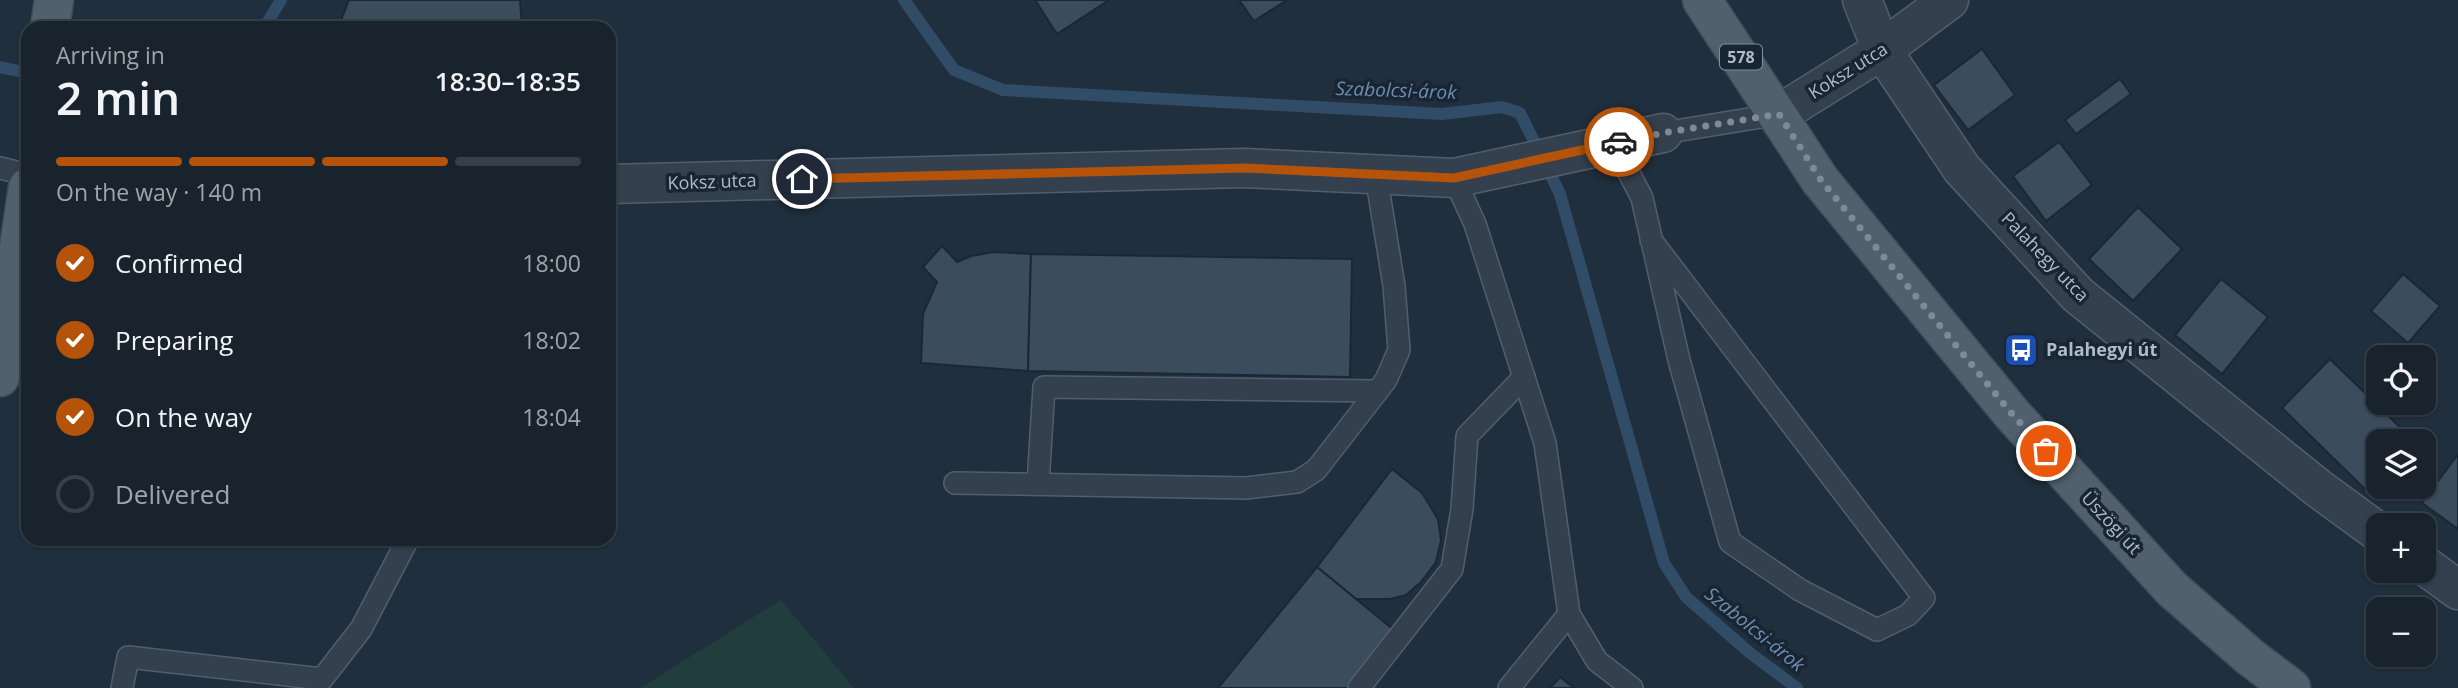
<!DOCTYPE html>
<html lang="en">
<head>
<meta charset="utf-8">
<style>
  :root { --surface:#18232e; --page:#212b36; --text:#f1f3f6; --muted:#9fa4aa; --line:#36404a; --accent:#b45309 }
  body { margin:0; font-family:"Open Sans",sans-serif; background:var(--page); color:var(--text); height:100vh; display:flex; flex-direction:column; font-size:26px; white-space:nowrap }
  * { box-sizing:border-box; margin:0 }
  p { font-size:23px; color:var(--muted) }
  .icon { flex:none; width:38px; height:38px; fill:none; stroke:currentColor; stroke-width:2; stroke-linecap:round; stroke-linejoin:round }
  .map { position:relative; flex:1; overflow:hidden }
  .details { position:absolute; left:21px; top:21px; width:595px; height:525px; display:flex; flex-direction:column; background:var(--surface); border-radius:21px; box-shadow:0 2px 5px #0004,0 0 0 2px var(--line) }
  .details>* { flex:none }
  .controls { position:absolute; left:2366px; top:345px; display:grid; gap:14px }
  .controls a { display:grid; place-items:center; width:70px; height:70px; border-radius:14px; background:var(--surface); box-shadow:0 2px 5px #0004,0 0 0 2px var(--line); font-size:35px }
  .pin { position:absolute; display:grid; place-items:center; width:60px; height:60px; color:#fff; margin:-30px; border:4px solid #fff; border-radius:50%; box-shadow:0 2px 7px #0007 }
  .courier { position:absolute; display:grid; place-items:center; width:70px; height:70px; margin:-35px; border:5px solid #b45309; border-radius:50%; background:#fff; color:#222; box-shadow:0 2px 9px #0007 }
  .summary em { font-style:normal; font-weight:600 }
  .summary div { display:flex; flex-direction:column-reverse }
  .summary { display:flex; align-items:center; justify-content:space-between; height:119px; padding:0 35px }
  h1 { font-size:46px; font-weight:600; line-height:52px }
  .bar { display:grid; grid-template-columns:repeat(4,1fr); gap:10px 7px; align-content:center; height:84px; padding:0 35px }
  .bar i { height:9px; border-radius:5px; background:var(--line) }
  .bar .selected { background:var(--accent) }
  .bar p { grid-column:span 4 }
  ol { padding:0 35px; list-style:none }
  li { display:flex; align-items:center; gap:21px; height:77px }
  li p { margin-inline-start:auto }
  li .icon { padding:7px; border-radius:50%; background:var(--accent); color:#fff; stroke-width:4 }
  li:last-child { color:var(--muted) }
  li i { width:38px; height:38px; border:4px solid var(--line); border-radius:50% }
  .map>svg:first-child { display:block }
  .green { fill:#223d3e }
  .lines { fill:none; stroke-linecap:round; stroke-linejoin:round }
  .stream { stroke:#314c67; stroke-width:12 }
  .building { fill:#3b4d5d; stroke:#1b2734; stroke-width:2 }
  .service-casing { stroke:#525e6b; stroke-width:24 }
  .minor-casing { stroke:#525e6b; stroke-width:41 }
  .primary-casing { stroke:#404c59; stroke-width:41 }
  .service { stroke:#34404d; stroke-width:21 }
  .minor { stroke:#34404d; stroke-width:38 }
  .primary { stroke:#51606d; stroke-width:38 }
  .done { stroke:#7d8a98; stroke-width:7; stroke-dasharray:0 12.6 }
  .route { stroke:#b45309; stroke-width:9 }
  .labels { text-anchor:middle; stroke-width:7; stroke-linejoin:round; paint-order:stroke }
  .shield { fill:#192532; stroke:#828e9c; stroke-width:2 }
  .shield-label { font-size:16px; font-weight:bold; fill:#afbbc9 }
  .street-label { font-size:18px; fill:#afbbc9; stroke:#192532 }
  .poi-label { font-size:18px; font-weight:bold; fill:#afbbc9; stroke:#192532; text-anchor:start }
  .water-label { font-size:19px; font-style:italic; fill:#6c8fb0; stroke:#192532 }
</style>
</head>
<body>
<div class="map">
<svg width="2458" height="688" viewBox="0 0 2458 688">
  <rect width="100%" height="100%" fill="#202f3d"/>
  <polygon class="green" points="781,600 854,688 640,688"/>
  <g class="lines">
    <g class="stream">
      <polyline points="904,0 954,70 1003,90 1442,114 1502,107 1520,113 1560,194 1664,563 1686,597 1750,653 1797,688"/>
      <polyline points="264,28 281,0"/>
      <polyline points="0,67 28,73"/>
    </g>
  </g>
  <g class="building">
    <polygon points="349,0 520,0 522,28 338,28"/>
    <polygon points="1035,0 1109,0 1057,34"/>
    <polygon points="1239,0 1287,0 1254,21"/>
    <polygon points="1982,49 2015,95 1968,130 1934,85"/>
    <polygon points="2120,79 2131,94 2076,134 2065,120"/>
    <polygon points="2059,142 2092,185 2046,221 2013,176"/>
    <polygon points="2138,207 2182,249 2133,301 2089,259"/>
    <polygon points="942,246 957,262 971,256 994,252 1031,254 1028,371 921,363 923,314 937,282 923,267"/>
    <polygon points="1031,254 1352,259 1350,377 1028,371"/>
    <polygon points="2403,274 2440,306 2408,343 2371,311"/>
    <polygon points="2221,279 2268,317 2222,374 2175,335"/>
    <polygon points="2330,359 2414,441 2378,441 2379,486 2371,495 2282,408"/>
    <polygon points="2458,454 2458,529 2422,503"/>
    <polygon points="1392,469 1422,493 1438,519 1441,540 1436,562 1421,582 1406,595 1390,599 1356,599 1317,567"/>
    <polygon points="1317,567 1395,631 1348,688 1218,688"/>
    <polygon points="1560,677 1574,688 1550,688"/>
  </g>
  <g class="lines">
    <g class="service-casing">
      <g id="service">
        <polyline points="1663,133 1779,114"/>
        <polyline points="1614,144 1642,198 1679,360 1730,542 1800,590 1877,630 1908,615 1924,598 1651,240"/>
        <polyline points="0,168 28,175"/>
        <polyline points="1454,178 1475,224 1545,443 1569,614 1597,661 1632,688"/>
        <polyline points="955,483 1246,488 1297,482 1316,470 1386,380 1399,350 1394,286 1376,175"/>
        <polyline points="1038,484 1044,387 1377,391"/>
        <polyline points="122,688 128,657 322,679 361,629 408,539"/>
        <polyline points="1359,688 1452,569 1462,509 1467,436 1524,377"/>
        <polyline points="1509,688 1569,614"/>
      </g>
    </g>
    <g class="minor-casing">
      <g id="minor">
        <polyline points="1862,0 1882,50 1962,169 2078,295 2318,488 2378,532"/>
        <polyline points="1779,114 1882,50 1949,0"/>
        <polyline points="609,184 1244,168 1454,178 1663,133"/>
        <polyline points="2424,565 2458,590"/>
      </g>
    </g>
    <g class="primary-casing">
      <g id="primary">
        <polyline points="1702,0 1820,180 2012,414 2172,589 2250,657 2291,688"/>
        <polyline points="50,28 54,0"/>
        <polyline points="0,377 28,187"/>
      </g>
    </g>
    <use href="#service" class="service"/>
    <use href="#minor" class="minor"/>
    <use href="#primary" class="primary"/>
  </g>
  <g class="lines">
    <polyline class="done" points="1619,142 1663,133 1779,114 1821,180 2012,414 2046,451"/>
    <polyline class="route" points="802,179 1244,168 1454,178 1619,142"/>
  </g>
  <defs>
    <g id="bus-square" transform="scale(1.75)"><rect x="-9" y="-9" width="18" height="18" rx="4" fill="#1a4fb4" stroke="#192532"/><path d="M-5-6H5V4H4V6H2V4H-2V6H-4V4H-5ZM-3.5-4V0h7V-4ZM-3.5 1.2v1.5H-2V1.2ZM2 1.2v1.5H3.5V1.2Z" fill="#fff"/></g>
  </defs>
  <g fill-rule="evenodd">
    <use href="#bus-square" x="2021" y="350"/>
  </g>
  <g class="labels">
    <rect class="shield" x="1720" y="44.5" width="42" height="25" rx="5"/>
    <g class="shield-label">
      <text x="1741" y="63">578</text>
    </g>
    <g class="street-label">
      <text transform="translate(1848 71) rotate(-32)" y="6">Koksz utca</text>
      <text transform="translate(712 182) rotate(-2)" y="6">Koksz utca</text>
      <text transform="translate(2045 257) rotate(46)" y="6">Palahegy utca</text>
      <text transform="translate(2111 523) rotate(47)" y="6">Üszögi út</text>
    </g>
    <g class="poi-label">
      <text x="2046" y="356">Palahegyi út</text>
    </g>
    <g class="water-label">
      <text transform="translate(1396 90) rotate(2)" y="7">Szabolcsi-árok</text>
      <text transform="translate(1755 629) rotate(39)" y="7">Szabolcsi-árok</text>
    </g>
  </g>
</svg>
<div class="controls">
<a><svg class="icon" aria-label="locate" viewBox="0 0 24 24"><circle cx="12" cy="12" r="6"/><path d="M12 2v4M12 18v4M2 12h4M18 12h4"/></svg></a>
<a><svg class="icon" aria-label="layers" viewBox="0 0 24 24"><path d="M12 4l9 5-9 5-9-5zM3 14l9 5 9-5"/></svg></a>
<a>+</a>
<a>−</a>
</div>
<div class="pin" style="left:2046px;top:451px;background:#ea580c"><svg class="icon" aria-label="bag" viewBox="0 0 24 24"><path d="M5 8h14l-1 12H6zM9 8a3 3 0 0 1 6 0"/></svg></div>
<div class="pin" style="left:802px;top:179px;background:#1f2937"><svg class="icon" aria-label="home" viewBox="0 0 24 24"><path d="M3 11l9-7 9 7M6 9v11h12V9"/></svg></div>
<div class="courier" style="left:1619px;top:142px"><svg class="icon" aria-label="car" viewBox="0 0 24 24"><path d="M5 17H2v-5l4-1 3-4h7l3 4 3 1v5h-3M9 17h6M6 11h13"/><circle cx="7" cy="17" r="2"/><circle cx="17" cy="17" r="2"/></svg></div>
<section class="details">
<div class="summary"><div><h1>2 min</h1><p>Arriving in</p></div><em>18:30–18:35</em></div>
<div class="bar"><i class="selected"></i><i class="selected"></i><i class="selected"></i><i></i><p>On the way · 140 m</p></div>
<ol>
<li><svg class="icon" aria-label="check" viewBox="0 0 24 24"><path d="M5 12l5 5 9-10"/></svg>Confirmed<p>18:00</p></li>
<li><svg class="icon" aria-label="check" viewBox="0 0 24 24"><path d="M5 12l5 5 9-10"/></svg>Preparing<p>18:02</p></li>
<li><svg class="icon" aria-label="check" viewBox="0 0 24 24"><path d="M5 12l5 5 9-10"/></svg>On the way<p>18:04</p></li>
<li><i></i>Delivered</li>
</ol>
</section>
</div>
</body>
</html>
